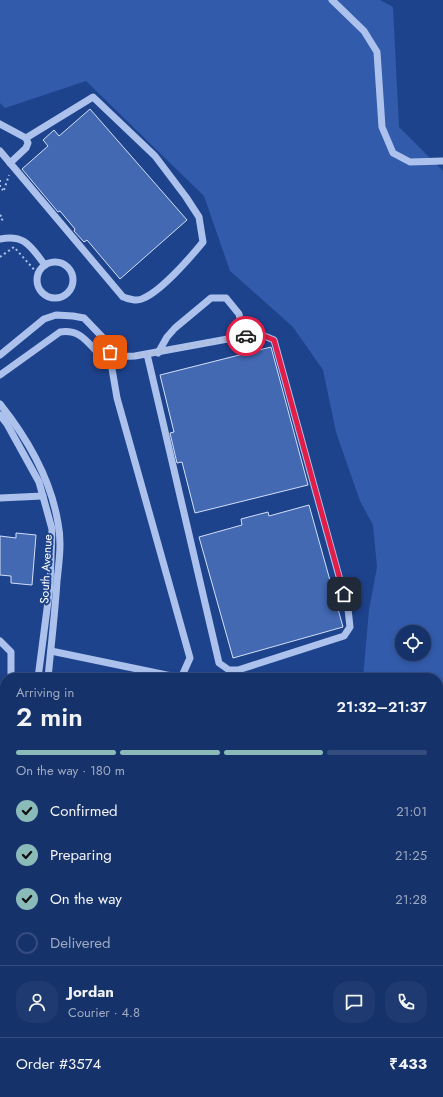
<!DOCTYPE html>
<html lang="en">
<head>
<meta charset="utf-8">
<style>
  :root { --surface:#16326a; --page:#1f3a70; --text:#f1f3f6; --muted:#9eaac1; --line:#354d7e; --accent:#8bbbb9 }
  body { margin:0; font-family:Jost,sans-serif; background:var(--page); color:var(--text); height:100vh; display:flex; flex-direction:column; font-size:15px; white-space:nowrap }
  * { box-sizing:border-box; margin:0 }
  p { font-size:13px; color:var(--muted) }
  .icon { flex:none; width:22px; height:22px; fill:none; stroke:currentColor; stroke-width:2; stroke-linecap:round; stroke-linejoin:round }
  .map { position:relative; flex:1; overflow:hidden }
  .panel { position:absolute; left:0px; top:673px; width:443px; height:424px; display:flex; flex-direction:column; background:var(--surface); border-radius:16px 16px 0 0; box-shadow:0 2px 6px #0003,0 0 0 1px var(--line) }
  .panel>* { flex:none }
  .tools { position:absolute; left:395px; top:625px; display:grid; gap:8px }
  .tools a { display:grid; place-items:center; width:36px; height:36px; border-radius:50%; background:var(--surface); box-shadow:0 2px 6px #0003,0 0 0 1px var(--line); font-size:20px }
  .pin { position:absolute; display:grid; place-items:center; width:34px; height:34px; color:#fff; margin:-17px; border-radius:8px; box-shadow:0 2px 6px #0006 }
  .courier { position:absolute; display:grid; place-items:center; width:40px; height:40px; margin:-20px; border:3px solid #e11d48; border-radius:50%; background:#fff; color:#222; box-shadow:0 1px 5px #0007 }
  .summary em { font-style:normal; font-weight:600 }
  .summary div { display:flex; flex-direction:column-reverse }
  .summary { display:flex; align-items:center; justify-content:space-between; height:68px; padding:0 16px }
  h1 { font-size:26px; font-weight:600; line-height:30px }
  .bar { display:grid; grid-template-columns:repeat(4,1fr); gap:6px 4px; align-content:center; height:48px; padding:0 16px }
  .bar i { height:5px; border-radius:3px; background:var(--line) }
  .bar .current { background:var(--accent) }
  .bar p { grid-column:span 4 }
  .line { display:flex; align-items:center; gap:10px; padding:0 16px; border-top:1px solid var(--line) }
  .line div { flex:1 }
  .round { display:grid; place-items:center; flex:none; width:42px; height:42px; border-radius:16px; background:var(--page) }
  ol { padding:0 16px; list-style:none }
  li { display:flex; align-items:center; gap:12px; height:44px }
  li p { margin-inline-start:auto }
  li .icon { padding:4px; border-radius:50%; background:var(--accent); color:#111; stroke-width:4 }
  li:last-child { color:var(--muted) }
  li i { width:22px; height:22px; border:2px solid var(--line); border-radius:50% }
  .map>svg:first-child { display:block }
  .green { fill:#325bab; fill-rule:evenodd }
  .building { fill:#4369b3; stroke:#d2dff9 }
  .lines { fill:none; stroke-linecap:round; stroke-linejoin:round }
  .path { stroke:#acc2ed; stroke-width:2; stroke-dasharray:2 3; stroke-linecap:butt }
  .minor { stroke:#acc2ed; stroke-width:7 }
  .done { stroke:#b0bdd7; stroke-width:4; stroke-dasharray:0 7.2 }
  .route { stroke:#e11d48; stroke-width:5 }
  .labels { text-anchor:middle; stroke-width:4; stroke-linejoin:round; paint-order:stroke }
  .street-label { font-size:12px; fill:#fff; stroke:#1e438d }
</style>
</head>
<body>
<div class="map">
<svg width="443" height="1097" viewBox="0 0 443 1097">
  <rect width="100%" height="100%" fill="#1e438d"/>
  <g class="green">
    <path d="M0,0H380L393,7L399,127L443,171V861L438,859V678H363L369,610L377,567L373,525L360,501L336,432L323,370L293,327L230,271L204,196L86,81L5,108L0,103ZM402,632H424V654H402Z"/>
    <polygon points="5,836 5,1092 126,1092 126,1097 0,1097 0,838"/>
  </g>
  <g class="building">
    <polygon points="90,109 187,220 120,279 87,240 84,242 74,231 75,229 60,211 58,212 22,169 48,146 43,140 54,130 59,136"/>
    <polygon points="271,347 308,485 195,513 182,462 177,463 170,433 174,432 160,375"/>
    <polygon points="309,505 343,627 233,658 199,537 242,525 241,519 268,512 269,516"/>
    <polygon points="16,533 36,535 32,585 11,583 11,576 0,575 0,536 16,538"/>
  </g>
  <g class="lines">
    <g class="path">
      <polyline points="0,180 0,188 3,190"/>
      <polyline points="4,190 9,175"/>
      <polyline points="0,215 3,218 0,223"/>
      <polyline points="0,257 14,247 38,274"/>
      <polyline points="238,1092 239,1097"/>
    </g>
    <g class="minor">
      <polyline points="332,0 364,31 377,52 382,127 393,153 410,162 443,161"/>
      <polyline points="0,124 26,138 28,143 26,148 10,163"/>
      <path d="M0,151L123,297C130,299 137,302 144,298C162,290 190,258 203,242L199,217L186,197L155,156L93,97L26,138"/>
      <path d="M0,239C25,234 31,247 45,265"/>
      <circle cx="55" cy="280" r="18"/>
      <polyline points="158,353 167,337 175,328 211,298 226,298 239,314 244,336"/>
      <polyline points="108,354 110,357 117,398 190,658 181,678"/>
      <polyline points="0,355 44,319 56,315 73,316 84,318 109,344 110,352 108,354"/>
      <polyline points="110,357 135,356 244,336 262,335 274,340 348,609 350,627 344,636 238,670 229,670 219,663 147,354"/>
      <path d="M0,375L60,332C80,329 87,342 100,355L108,354"/>
      <path d="M0,404C27,438 51,480 58,523C62,542 59,562 57,581C55,613 51,646 48,678"/>
      <polyline points="0,415 7,424 39,482 52,529 50,586 38,678"/>
      <polyline points="0,498 43,496"/>
      <polyline points="0,641 11,652 11,678"/>
      <polyline points="51,651 181,678"/>
      <polyline points="0,770 5,765"/>
      <polyline points="0,814 5,811"/>
      <polyline points="438,906 443,908"/>
      <polyline points="438,983 443,985"/>
      <polyline points="344,1092 354,1097"/>
    </g>
  </g>
  <g class="lines">
    <polyline class="done" points="110,352 108,354 110,357 135,356 246,336"/>
    <polyline class="route" points="246,336 262,335 274,340 344,594"/>
  </g>
  <g class="labels">
    <g class="street-label">
      <text transform="translate(46 569) rotate(-87)" y="4">South Avenue</text>
    </g>
  </g>
</svg>
<div class="tools">
<a><svg class="icon" aria-label="locate" viewBox="0 0 24 24"><circle cx="12" cy="12" r="6"/><path d="M12 2v4M12 18v4M2 12h4M18 12h4"/></svg></a>
</div>
<div class="pin" style="left:110px;top:352px;background:#ea580c"><svg class="icon" aria-label="bag" viewBox="0 0 24 24"><path d="M5 8h14l-1 12H6zM9 8a3 3 0 0 1 6 0"/></svg></div>
<div class="pin" style="left:344px;top:594px;background:#1f2937"><svg class="icon" aria-label="home" viewBox="0 0 24 24"><path d="M3 11l9-7 9 7M6 9v11h12V9"/></svg></div>
<div class="courier" style="left:246px;top:336px"><svg class="icon" aria-label="car" viewBox="0 0 24 24"><path d="M5 17H2v-5l4-1 3-4h7l3 4 3 1v5h-3M9 17h6M6 11h13"/><circle cx="7" cy="17" r="2"/><circle cx="17" cy="17" r="2"/></svg></div>
<section class="panel">
<div class="summary"><div><h1>2 min</h1><p>Arriving in</p></div><em>21:32–21:37</em></div>
<div class="bar"><i class="current"></i><i class="current"></i><i class="current"></i><i></i><p>On the way · 180 m</p></div>
<ol>
<li><svg class="icon" aria-label="check" viewBox="0 0 24 24"><path d="M5 12l5 5 9-10"/></svg>Confirmed<p>21:01</p></li>
<li><svg class="icon" aria-label="check" viewBox="0 0 24 24"><path d="M5 12l5 5 9-10"/></svg>Preparing<p>21:25</p></li>
<li><svg class="icon" aria-label="check" viewBox="0 0 24 24"><path d="M5 12l5 5 9-10"/></svg>On the way<p>21:28</p></li>
<li><i></i>Delivered</li>
</ol>
<div class="line" style="height:72px"><a class="round"><svg class="icon" aria-label="person" viewBox="0 0 24 24"><circle cx="12" cy="8" r="4"/><path d="M4 21q1-7 8-7t8 7"/></svg></a><div><b>Jordan</b><p>Courier · 4.8</p></div><a class="round"><svg class="icon" aria-label="chat" viewBox="0 0 24 24"><path d="M4 5h16v11H9l-5 4z"/></svg></a><a class="round"><svg class="icon" aria-label="phone" viewBox="0 0 24 24"><path d="M5 4h4l2 5-3 2q2 4 5 5l2-3 5 2v4C11 20 4 13 5 4z"/></svg></a></div>
<div class="line" style="height:52px"><div>Order #3574</div><b>₹433</b></div>
</section>
</div>
</body>
</html>
